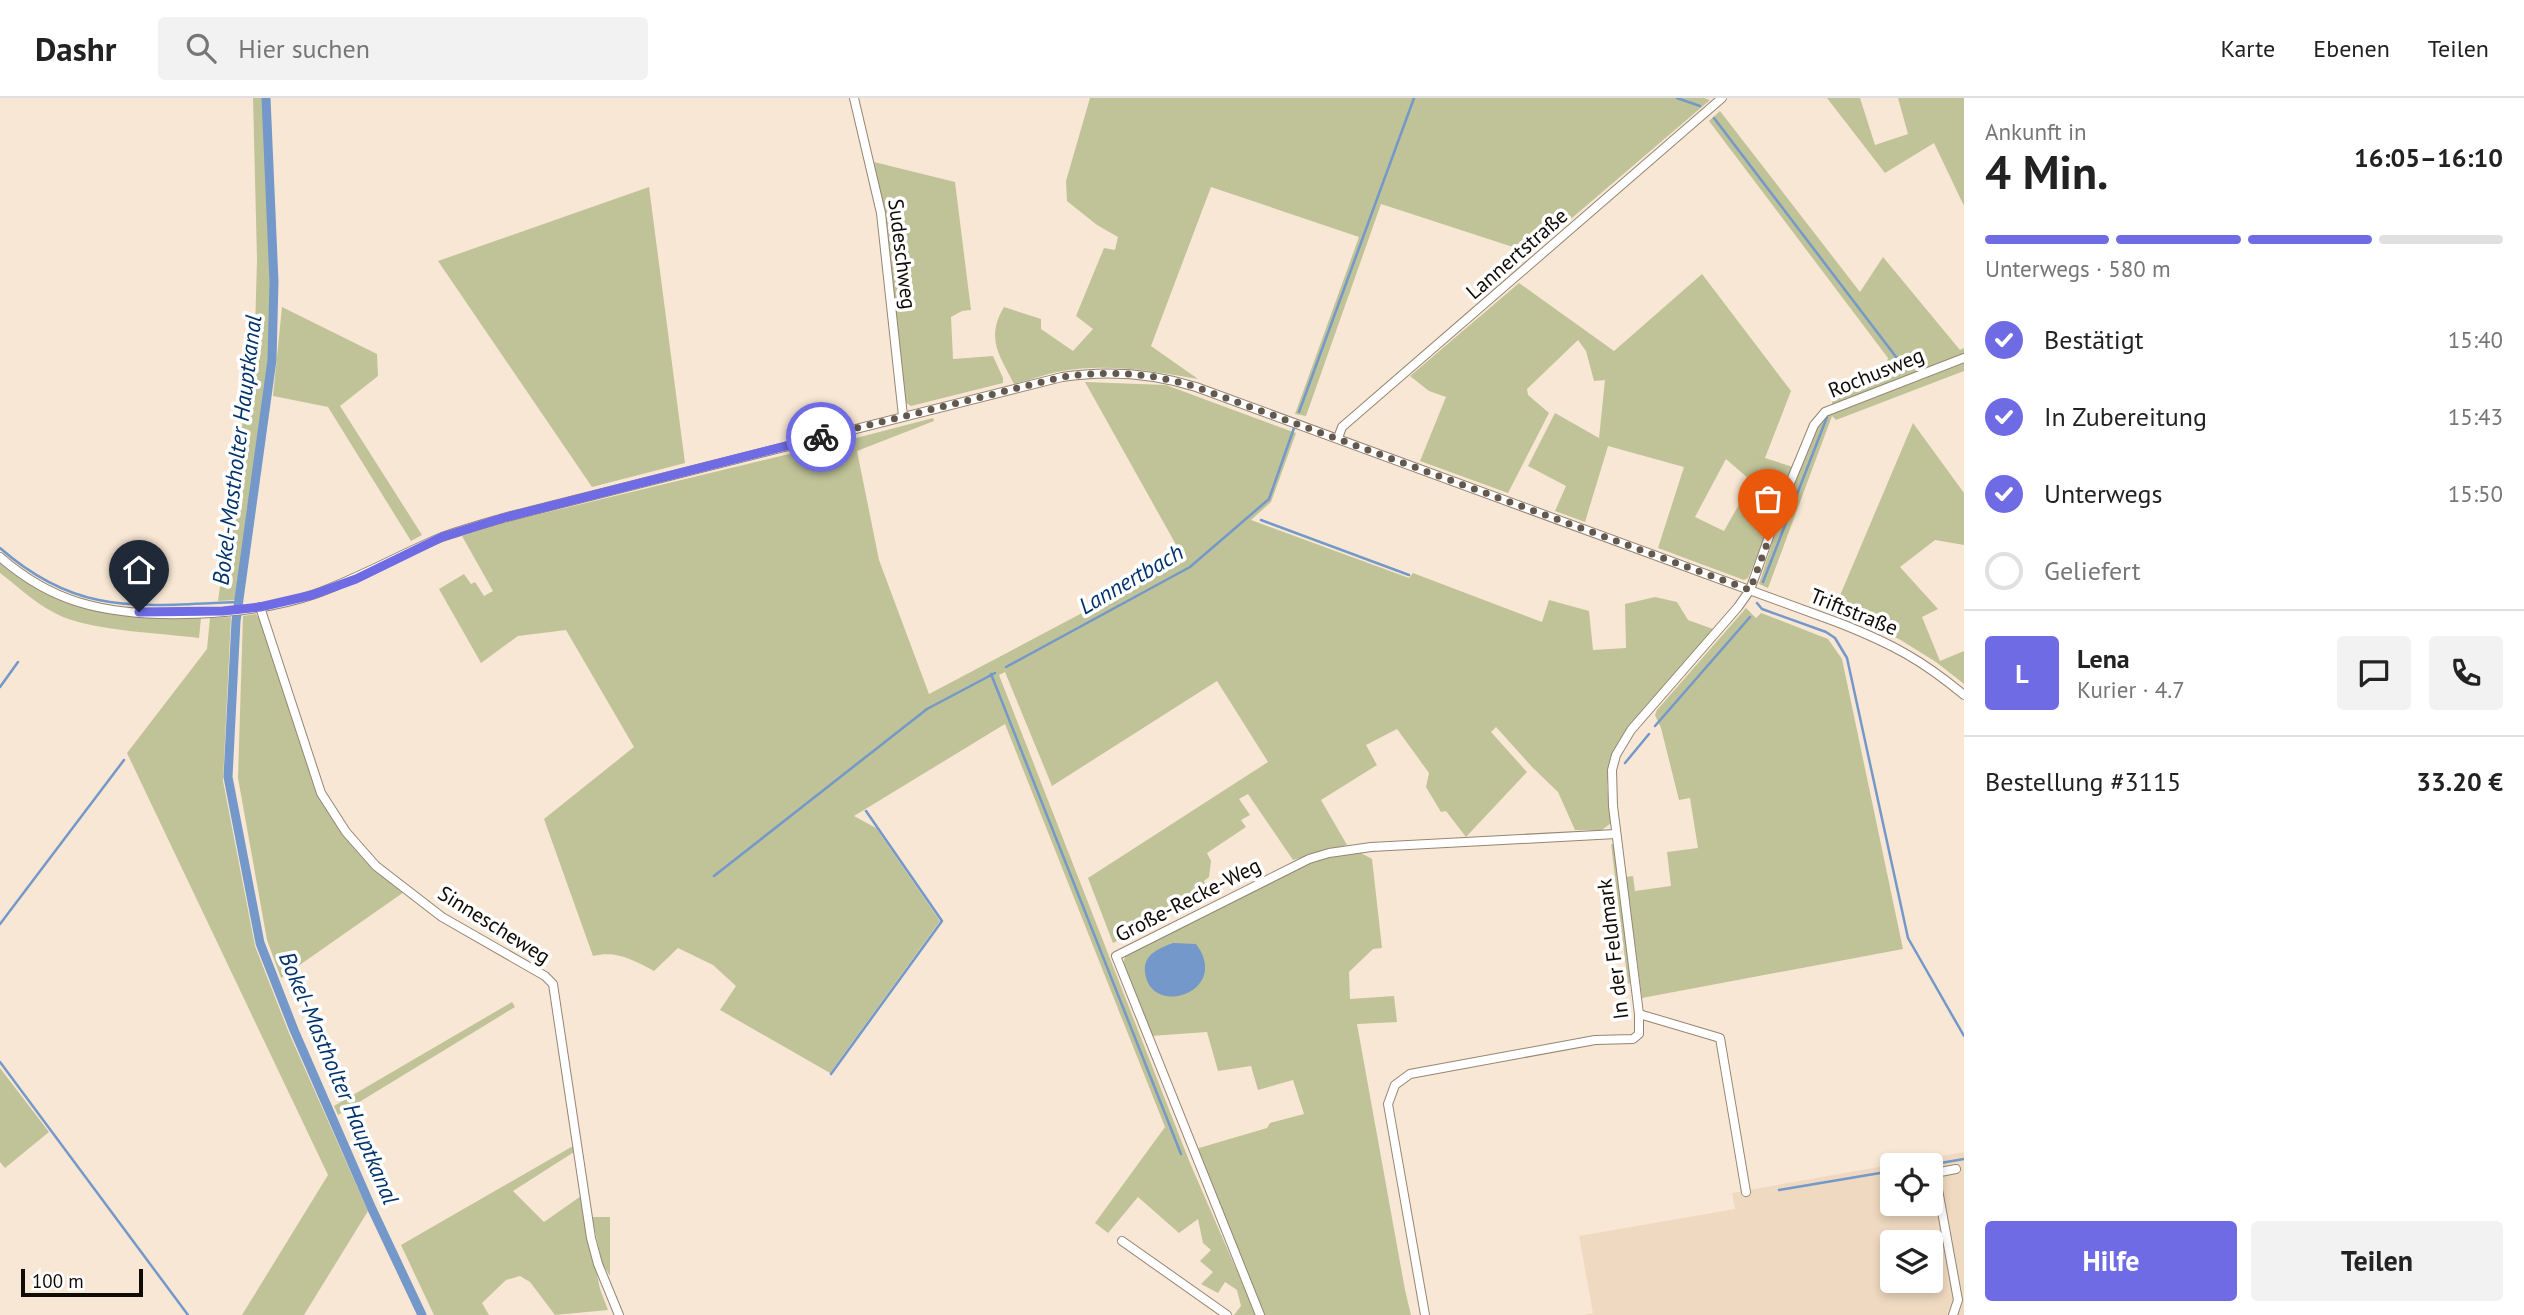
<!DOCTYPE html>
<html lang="de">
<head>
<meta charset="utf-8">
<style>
  :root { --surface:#fff; --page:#f2f2f2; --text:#222; --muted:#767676; --line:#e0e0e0; --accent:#6f6be5 }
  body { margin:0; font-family:"PT Sans",sans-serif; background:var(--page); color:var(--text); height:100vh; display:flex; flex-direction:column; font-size:26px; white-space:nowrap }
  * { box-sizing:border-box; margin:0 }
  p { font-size:23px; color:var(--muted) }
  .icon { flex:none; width:38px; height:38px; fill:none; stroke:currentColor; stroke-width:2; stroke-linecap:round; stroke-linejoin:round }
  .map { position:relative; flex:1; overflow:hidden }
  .sheet { display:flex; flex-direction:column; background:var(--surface); width:560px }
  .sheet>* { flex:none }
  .fabs { position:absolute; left:1880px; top:1055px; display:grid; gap:14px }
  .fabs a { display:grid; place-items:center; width:63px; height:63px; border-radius:7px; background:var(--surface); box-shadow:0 4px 10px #0003; font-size:35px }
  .scale { position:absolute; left:21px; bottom:18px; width:122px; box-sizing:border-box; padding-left:7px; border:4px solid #110b06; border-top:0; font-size:19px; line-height:24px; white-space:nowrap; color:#110b06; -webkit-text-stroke:5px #fff; paint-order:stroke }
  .pin { position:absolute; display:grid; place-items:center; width:60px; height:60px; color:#fff; margin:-72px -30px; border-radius:50% 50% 50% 0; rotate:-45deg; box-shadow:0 0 7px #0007 }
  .pin .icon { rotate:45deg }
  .courier { position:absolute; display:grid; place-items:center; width:70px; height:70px; margin:-35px; border:5px solid #6f6be5; border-radius:50%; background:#fff; color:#222; box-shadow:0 2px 9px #0007 }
  .overview em { font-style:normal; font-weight:700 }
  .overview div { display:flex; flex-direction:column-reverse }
  .overview { display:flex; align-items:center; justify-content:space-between; height:119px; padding:0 21px }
  h1 { font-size:46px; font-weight:700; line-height:52px }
  .bar { display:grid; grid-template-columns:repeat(4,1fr); gap:10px 7px; align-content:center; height:84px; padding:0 21px }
  .bar i { height:9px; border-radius:5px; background:var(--line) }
  .bar .on { background:var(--accent) }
  .bar p { grid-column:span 4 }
  .line { display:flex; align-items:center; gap:18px; padding:0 21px; border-top:2px solid var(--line) }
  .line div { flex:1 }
  .round { display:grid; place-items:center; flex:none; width:74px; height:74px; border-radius:7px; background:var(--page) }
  ol { padding:0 21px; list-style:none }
  li { display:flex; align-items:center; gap:21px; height:77px }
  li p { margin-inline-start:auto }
  li .icon { padding:7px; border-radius:50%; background:var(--accent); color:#fff; stroke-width:4 }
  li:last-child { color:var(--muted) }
  li i { width:38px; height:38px; border:4px solid var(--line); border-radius:50% }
  .action { display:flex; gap:14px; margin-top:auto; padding:14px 21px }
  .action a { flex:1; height:80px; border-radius:7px; background:var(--accent); color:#fff; font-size:28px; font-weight:700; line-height:80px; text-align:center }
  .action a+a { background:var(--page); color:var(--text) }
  header { display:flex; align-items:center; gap:42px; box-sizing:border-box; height:98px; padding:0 35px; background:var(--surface); border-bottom:2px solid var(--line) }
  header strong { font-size:33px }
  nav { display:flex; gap:38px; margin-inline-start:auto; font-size:24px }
  .search { width:490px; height:63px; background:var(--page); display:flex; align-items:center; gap:18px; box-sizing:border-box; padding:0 24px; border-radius:7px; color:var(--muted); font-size:26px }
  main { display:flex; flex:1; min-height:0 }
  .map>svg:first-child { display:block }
  .built { fill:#f0d9c1; fill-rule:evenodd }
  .green { fill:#c0c398 }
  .water { fill:#7398c9 }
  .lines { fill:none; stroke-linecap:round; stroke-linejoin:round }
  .stream { stroke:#7398c9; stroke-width:2.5 }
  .canal { stroke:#7398c9; stroke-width:9 }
  .minor-casing { stroke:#958574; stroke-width:10 }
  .minor { stroke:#fff; stroke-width:8 }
  .done { stroke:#62584e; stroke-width:7; stroke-dasharray:0 12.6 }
  .route { stroke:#6f6be5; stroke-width:9 }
  .labels { text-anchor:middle; stroke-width:7; stroke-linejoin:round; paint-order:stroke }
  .street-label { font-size:21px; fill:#110b06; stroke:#fff }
  .water-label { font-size:23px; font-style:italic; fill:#00336e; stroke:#fff }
</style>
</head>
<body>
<header>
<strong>Dashr</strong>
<div class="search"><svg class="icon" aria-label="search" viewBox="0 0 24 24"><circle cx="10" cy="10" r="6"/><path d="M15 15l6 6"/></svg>Hier suchen</div>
<nav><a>Karte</a><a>Ebenen</a><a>Teilen</a></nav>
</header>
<main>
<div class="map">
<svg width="1964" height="1217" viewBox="0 0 1964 1217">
  <rect width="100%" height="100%" fill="#f8e7d4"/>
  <path class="built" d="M1964,1054V1217H1584L1593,1215L1579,1138L1735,1111L1732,1095ZM1892,1068H1930V1106H1892ZM1892,1144H1930V1183H1892Z"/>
  <g class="green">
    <polygon points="253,0 263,0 272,184 269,262 235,502 218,503 255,234 257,161"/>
    <path d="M1090,0H1704L1710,2L1531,155L1381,106L1306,318L1295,316L1359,139L1211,89L1151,248L1198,281C1154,273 1107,265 1062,273C1046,276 1030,282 1014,286C1000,258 985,241 1004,209L1041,221V231L1073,253L1093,231L1076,218L1104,150L1115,152L1118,139L1097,127L1067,103L1066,83Z"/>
    <polygon points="1827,0 1860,0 1875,47 1908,36 1898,0 1964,0 1964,108 1934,45 1885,75"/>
    <polygon points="1720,13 1860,194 1883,159 1960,252 1964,250 1964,273 1836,322 1832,318 1768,490 1759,486 1780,421 1817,329 1831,316 1833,296 1883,275 1888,260 1709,23"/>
    <polygon points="874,64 955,84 971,212 962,213 951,219 953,261 993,258 1003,280 1003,285 911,308 905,304 885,115"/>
    <polygon points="649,89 685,365 592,389 438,163"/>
    <polygon points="1702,176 1791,293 1765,360 1793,369 1774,412 1743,392 1749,381 1726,361 1695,419 1724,433 1742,401 1772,421 1748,480 1744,482 1658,450 1684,369 1608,348 1585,424 1555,413 1566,388 1528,368 1555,315 1599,340 1605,282 1594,283 1586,253 1578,242 1527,291 1528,297 1549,315 1508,395 1420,363 1446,299 1429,293 1410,278 1519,185 1614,253"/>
    <polygon points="282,209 377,256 378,278 340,308 422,437 411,443 328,309 273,298"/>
    <path d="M1085,284L1166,287L1296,335L1271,404L1251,422L1409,480L1413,475L1542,524L1549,502L1589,513L1593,552L1626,550L1625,506L1655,499L1677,504L1688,522L1713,531L1627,630L1613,653L1607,687L1611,725L1602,732H1575L1558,694L1532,669L1496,629L1491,634L1527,674L1466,739L1446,713L1441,714L1426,689L1429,675L1397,631L1366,647L1377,667L1321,702L1347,747L1293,762L1248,696L1239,701L1250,717L1241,722L1246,729L1207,755L1211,763L1209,779L1204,783L1210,799L1181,812L1179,809L1173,811L1174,815L1113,845L1088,780L1268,664L1217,583L1052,688L1005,574L999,577L1190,1065L1256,1217H1234L1241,1208L1237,1192L1225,1184L1218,1195L1201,1186L1213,1174L1200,1163L1211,1152L1203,1145L1198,1121L1179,1135L1138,1099L1108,1135L1095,1125L1165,1029L1005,626L854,718L876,730L940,823L830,975L720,912L736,888L713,867L678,850L654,873C634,862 616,852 593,858L544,721L634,649L566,532L518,538L481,565L439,491L464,476L471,486L475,484L484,498L493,493L462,438L503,425L835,345L840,365L845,362L841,344L933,320L934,323L857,353L879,462L929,596L1184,461Z"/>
    <polygon points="1913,325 1964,395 1964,447 1935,442 1900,469 1938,511 1922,519 1940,563 1964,553 1964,586 1936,564 1899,541 1833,514"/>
    <path d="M0,464C64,519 121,519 201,520L199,540C160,535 98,533 63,519C39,509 20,490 0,475Z"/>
    <polygon points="1746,510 1756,520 1761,515 1828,541 1842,561 1903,851 1642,900 1626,779 1633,778 1635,793 1671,788 1667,754 1698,750 1690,700 1679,702 1661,630 1655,617 1657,612"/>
    <polygon points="256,516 261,524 319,696 343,736 404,794 281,880 267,842 238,680 243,518"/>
    <polygon points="231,519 223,683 255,848 289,935 368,1113 304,1217 242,1217 328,1077 127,655 207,551 210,520"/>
    <polygon points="1611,746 1615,747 1632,884 1628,886"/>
    <polygon points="1361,755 1372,761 1382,850 1373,851 1349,874 1350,901 1394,898 1397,924 1357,926 1405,1192 1411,1217 1264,1217 1196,1054 1199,1050 1267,1030 1270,1025 1304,1016 1293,982 1258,992 1251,968 1218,973 1207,934 1151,938 1122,868 1127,853 1308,766 1329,759"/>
    <polygon points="512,904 515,909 338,1017 334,1008"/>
    <polygon points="0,970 49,1034 5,1070 0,1064"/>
    <polygon points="573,1048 574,1054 513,1093 544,1124 581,1098 600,1191 608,1212 555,1217 530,1184 520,1178 506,1182 482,1205 489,1217 434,1217 401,1147"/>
    <polygon points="592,1119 610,1119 610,1178 602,1165"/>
  </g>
  <path class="water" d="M1173,845L1196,846C1232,894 1150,921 1145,874C1143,857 1159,850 1173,845Z"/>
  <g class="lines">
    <g class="stream">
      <polyline points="1677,0 1700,8"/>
      <polyline points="1714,20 1906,272"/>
      <polyline points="1834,301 1839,296 1888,276 1897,259"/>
      <polyline points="1299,314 1414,0"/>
      <polyline points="1261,422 1409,477"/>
      <path d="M0,450C80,520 140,507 239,504"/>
      <polyline points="1763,484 1827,319"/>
      <polyline points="1757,505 1762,511 1826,534 1835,540 1847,560 1908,840 1964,938"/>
      <polyline points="1006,569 1190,469 1269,401 1294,330"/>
      <polyline points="991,576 1181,1056"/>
      <polyline points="0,589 18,564"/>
      <polyline points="1655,628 1750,519"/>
      <polyline points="1625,665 1649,636"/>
      <polyline points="714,778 927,611 995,575"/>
      <polyline points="0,826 124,662"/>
      <polyline points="0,964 188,1217"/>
      <polyline points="831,976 942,823 866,713"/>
      <polyline points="1923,1068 1964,1061"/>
      <polyline points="1779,1092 1892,1073"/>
    </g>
    <polyline class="canal" points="266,0 274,184 272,262 236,523 228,679 260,845 294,932 372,1111 422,1217"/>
    <g class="minor-casing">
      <g id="minor">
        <polyline points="854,0 881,115 903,318"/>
        <polyline points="1338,340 1342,329 1722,0"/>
        <path d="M0,459C23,479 49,495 78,504C143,524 251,518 315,496C359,480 399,457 442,439C462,432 483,426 503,420L1062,279C1108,272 1152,275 1196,289L1842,526C1892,546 1922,562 1964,597"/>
        <polyline points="260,509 321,695 346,734 376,768 442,819 545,878 553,886 591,1140 598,1166 619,1217"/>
        <polyline points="1639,916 1720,940 1746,1094"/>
        <polyline points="1122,1143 1227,1217"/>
        <polyline points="1260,1217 1116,858 1309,761 1329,755 1371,749 1616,736"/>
        <polyline points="1425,1217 1388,1006 1395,987 1410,976 1595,942 1633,941 1639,936 1639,916 1613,708 1612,672 1616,657 1631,632 1738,509 1750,492 1776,419 1814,327 1825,314 1964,260"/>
        <polyline points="1953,1217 1958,1202 1935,1075 1956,1071"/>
      </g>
    </g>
    <use href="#minor" class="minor"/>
  </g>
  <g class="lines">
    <path class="done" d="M821,339L1062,279C1108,272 1152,275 1196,289L1750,492L1768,443"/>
    <polyline class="route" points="139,514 223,513 260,509 312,497 356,481 442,439 503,420 821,339"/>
  </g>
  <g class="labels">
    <g class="street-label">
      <text transform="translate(902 156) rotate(83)" y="7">Sudeschweg</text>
      <text transform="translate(1517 156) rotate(-41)" y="7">Lannertstraße</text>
      <text transform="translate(1876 275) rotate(-22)" y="7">Rochusweg</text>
      <text transform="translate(1854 514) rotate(22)" y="7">Triftstraße</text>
      <text transform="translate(1188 802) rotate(-27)" y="7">Große-Recke-Weg</text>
      <text transform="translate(494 827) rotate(32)" y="7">Sinnescheweg</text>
      <text transform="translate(1613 851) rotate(-97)" y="7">In der Feldmark</text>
    </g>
    <g class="water-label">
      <text transform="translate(237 352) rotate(-83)" y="8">Bokel-Mastholter Hauptkanal</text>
      <text transform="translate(1131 481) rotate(-30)" y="8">Lannertbach</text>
      <text transform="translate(339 980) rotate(67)" y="8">Bokel-Mastholter Hauptkanal</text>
    </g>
  </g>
</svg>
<div class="fabs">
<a><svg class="icon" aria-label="locate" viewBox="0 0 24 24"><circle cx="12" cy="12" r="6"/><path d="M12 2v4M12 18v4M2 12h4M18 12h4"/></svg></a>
<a><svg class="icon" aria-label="layers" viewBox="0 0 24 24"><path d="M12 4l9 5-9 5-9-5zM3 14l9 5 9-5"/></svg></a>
</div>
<div class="scale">100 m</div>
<div class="pin" style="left:1768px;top:443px;background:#ea580c"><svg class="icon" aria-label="bag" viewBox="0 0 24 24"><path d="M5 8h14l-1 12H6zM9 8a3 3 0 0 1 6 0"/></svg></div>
<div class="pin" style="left:139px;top:514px;background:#1f2937"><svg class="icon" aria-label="home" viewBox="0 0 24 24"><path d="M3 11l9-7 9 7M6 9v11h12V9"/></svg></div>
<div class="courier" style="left:821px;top:339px"><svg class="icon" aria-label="bike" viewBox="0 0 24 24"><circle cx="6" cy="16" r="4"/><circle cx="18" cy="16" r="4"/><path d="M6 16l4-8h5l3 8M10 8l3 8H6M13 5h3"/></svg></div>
</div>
<section class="sheet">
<div class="overview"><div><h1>4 Min.</h1><p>Ankunft in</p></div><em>16:05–16:10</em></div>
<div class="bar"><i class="on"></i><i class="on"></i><i class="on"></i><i></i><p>Unterwegs · 580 m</p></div>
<ol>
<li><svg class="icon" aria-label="check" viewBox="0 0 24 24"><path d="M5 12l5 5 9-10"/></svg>Bestätigt<p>15:40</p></li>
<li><svg class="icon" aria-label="check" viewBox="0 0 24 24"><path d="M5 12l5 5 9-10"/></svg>In Zubereitung<p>15:43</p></li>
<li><svg class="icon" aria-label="check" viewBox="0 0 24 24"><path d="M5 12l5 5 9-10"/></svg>Unterwegs<p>15:50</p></li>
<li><i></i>Geliefert</li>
</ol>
<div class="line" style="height:126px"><b class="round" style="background:var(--accent);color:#fff">L</b><div><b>Lena</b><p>Kurier · 4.7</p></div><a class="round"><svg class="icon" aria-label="chat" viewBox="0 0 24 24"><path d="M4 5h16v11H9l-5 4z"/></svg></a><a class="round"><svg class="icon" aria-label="phone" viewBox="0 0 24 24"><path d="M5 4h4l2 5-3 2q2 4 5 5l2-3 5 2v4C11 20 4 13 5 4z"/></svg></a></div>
<div class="line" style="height:91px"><div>Bestellung #3115</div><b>33.20 €</b></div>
<div class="action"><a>Hilfe</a><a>Teilen</a></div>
</section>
</main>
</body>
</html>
